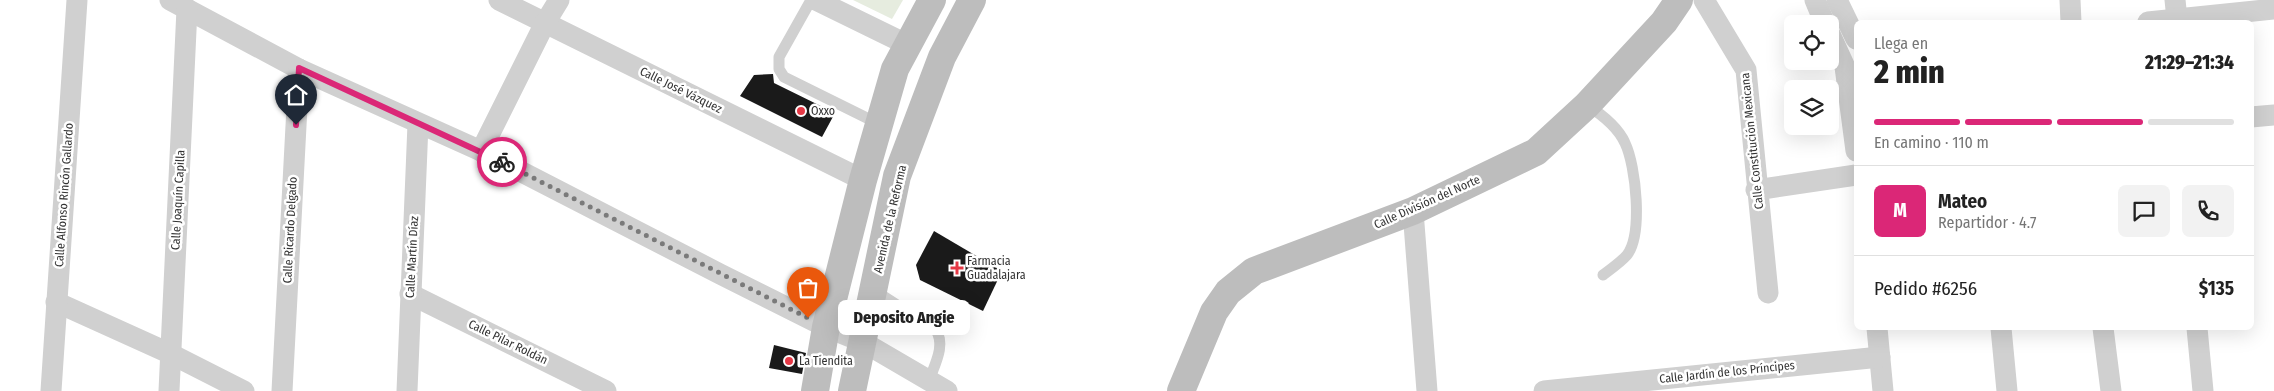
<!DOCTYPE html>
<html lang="es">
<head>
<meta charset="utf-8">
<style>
  :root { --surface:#fff; --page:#f2f2f2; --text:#222; --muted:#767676; --line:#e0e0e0; --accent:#db2777 }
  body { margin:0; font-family:"Fira Sans Condensed",sans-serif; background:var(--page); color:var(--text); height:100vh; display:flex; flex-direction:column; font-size:19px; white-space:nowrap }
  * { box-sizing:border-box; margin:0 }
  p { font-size:16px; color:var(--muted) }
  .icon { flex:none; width:28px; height:28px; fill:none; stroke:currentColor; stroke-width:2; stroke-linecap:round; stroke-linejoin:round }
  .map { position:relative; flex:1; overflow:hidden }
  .details { position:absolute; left:1854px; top:20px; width:400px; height:310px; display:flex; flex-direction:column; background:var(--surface); border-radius:8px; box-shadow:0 5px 20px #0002 }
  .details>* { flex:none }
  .controls { position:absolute; left:1784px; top:15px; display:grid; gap:10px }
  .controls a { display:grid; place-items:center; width:55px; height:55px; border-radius:8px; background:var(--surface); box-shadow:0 5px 20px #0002; font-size:25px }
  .pin { position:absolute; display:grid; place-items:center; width:42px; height:42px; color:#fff; margin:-51px -21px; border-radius:50% 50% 50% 0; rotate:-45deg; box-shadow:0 0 5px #0007 }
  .pin .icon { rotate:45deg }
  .courier { position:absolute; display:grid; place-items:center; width:50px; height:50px; margin:-25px; border:4px solid #db2777; border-radius:50%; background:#fff; color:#222; box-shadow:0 1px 6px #0007 }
  .bubble { position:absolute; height:35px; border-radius:8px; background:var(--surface); box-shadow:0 5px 20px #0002; font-size:16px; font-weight:800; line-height:35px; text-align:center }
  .head em { font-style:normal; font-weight:800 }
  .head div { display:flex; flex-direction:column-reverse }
  .head { display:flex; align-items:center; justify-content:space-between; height:85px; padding:0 20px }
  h1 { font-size:32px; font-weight:800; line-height:38px }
  .bar { display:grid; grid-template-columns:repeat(4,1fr); gap:8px 5px; align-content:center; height:60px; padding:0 20px }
  .bar i { height:6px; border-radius:4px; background:var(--line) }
  .bar .active { background:var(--accent) }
  .bar p { grid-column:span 4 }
  .line { display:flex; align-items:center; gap:12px; padding:0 20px; border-top:1px solid var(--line) }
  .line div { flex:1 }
  .round { display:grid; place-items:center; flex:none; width:52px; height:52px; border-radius:8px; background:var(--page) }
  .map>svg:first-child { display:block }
  .green { fill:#e6ecdf }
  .building { fill:#1a1a1a }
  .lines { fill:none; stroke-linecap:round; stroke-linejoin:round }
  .lane { stroke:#d0d0d0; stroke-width:11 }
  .street { stroke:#d0d0d0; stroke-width:21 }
  .secondary { stroke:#bdbdbd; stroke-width:28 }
  .done { stroke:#7a7a7a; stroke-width:5; stroke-dasharray:0 9 }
  .route { stroke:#db2777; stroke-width:6 }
  .poi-dot { fill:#e63946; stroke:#fff; stroke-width:2 }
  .labels { text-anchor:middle; stroke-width:5; stroke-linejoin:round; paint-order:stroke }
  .street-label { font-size:12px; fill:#333; stroke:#fff }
  .poi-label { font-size:12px; fill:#333; stroke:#fff; text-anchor:start }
</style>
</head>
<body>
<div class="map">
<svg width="2274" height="391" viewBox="0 0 2274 391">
  <rect width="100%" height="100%" fill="#fff"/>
  <polygon class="green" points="853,0 903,0 892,19"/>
  <g class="building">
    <polygon points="773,74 774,83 835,113 822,137 740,96 754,75"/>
    <polygon points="934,231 1002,271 983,311 920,280 916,265"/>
    <polygon points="774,345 806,353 802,374 769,368"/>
  </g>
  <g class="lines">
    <g class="lane">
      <polyline points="811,0 779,57 779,69 784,77 879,124"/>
      <path d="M1587,105C1601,114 1618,127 1625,143C1636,166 1643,234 1627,255C1621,262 1611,269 1603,275"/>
      <path d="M874,290L936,330C946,346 934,365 929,381"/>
    </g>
    <g class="street">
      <polyline points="170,0 299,69 481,151 720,274 826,327 863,342 947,391"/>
      <polyline points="499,0 863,180"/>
      <polyline points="816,0 908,45"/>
      <polyline points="1704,0 1746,70 1768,293"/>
      <polyline points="1815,0 1825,24"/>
      <polyline points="1837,0 1856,39"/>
      <polyline points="2070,0 2071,22"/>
      <polyline points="2175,0 2177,19"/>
      <polyline points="2148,22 2274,9"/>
      <polyline points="1830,34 1845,67 1856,151"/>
      <polyline points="2251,117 2274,115"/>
      <polyline points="481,151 545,23 559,0"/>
      <polyline points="1756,190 1856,175"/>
      <polyline points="1413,211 1427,391"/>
      <polyline points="410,294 606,391"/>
      <polyline points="56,302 171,354 244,391"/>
      <polyline points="1877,328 1883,391"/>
      <polyline points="2001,328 2007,391"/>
      <polyline points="2103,328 2111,391"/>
      <polyline points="2197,328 2203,391"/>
      <polyline points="51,391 77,0"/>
      <polyline points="169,391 187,9"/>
      <polyline points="282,391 299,69"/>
      <polyline points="407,391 418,124"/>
      <polyline points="1544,391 1880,357"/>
    </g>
    <g class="secondary">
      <polyline points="815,391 826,327 863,180 895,69 932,0"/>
      <polyline points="852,391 897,176 942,57 972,0"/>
      <polyline points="1181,391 1214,312 1228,292 1254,271 1413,211 1536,152 1587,105 1664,22 1679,0"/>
    </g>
  </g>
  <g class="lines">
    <polyline class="done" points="502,162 808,318"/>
    <polyline class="route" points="296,125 299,68 502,162"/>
  </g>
  <g class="poi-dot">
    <circle cx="801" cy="111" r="5"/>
    <path d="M954.5 260.5h5v5h5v5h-5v5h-5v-5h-5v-5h5z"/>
    <circle cx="789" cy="361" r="5"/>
  </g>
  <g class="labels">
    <g class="street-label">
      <text transform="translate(681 90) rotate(26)" y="4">Calle José Vázquez</text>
      <text transform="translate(1752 141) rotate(-96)" y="4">Calle Constitución Mexicana</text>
      <text transform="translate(64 195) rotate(-86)" y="4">Calle Alfonso Rincón Gallardo</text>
      <text transform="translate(178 200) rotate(-87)" y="4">Calle Joaquín Capilla</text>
      <text transform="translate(1427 202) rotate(-24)" y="4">Calle División del Norte</text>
      <text transform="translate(890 219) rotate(-77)" y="4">Avenida de la Reforma</text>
      <text transform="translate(290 230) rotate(-87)" y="4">Calle Ricardo Delgado</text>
      <text transform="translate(412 257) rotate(-87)" y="4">Calle Martín Díaz</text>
      <text transform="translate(508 342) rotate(26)" y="4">Calle Pilar Roldán</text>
      <text transform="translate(1727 372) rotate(-6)" y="4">Calle Jardín de los Príncipes</text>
    </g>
    <g class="poi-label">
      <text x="811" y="115">Oxxo</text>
      <text x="967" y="265">Farmacia<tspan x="967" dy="14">Guadalajara</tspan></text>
      <text x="799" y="365">La Tiendita</text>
    </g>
  </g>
</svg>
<div class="controls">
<a><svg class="icon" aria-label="locate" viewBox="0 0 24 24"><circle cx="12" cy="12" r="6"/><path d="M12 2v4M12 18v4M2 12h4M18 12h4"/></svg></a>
<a><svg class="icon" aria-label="layers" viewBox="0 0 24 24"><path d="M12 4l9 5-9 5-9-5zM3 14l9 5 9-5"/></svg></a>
</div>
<div class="pin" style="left:808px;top:318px;background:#ea580c"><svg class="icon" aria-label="bag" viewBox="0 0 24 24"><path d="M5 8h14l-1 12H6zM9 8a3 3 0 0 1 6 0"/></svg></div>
<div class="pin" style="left:296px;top:125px;background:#1f2937"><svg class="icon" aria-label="home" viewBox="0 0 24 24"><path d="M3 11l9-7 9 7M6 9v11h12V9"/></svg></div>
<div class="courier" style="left:502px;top:162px"><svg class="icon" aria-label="bike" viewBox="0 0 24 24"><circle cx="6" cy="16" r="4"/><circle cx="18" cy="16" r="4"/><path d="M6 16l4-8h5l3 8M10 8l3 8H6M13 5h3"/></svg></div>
<div class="bubble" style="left:838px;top:300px;width:132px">Deposito Angie</div>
<section class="details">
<div class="head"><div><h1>2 min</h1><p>Llega en</p></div><em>21:29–21:34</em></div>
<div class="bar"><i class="active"></i><i class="active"></i><i class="active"></i><i></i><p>En camino · 110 m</p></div>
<div class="line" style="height:90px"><b class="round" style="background:var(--accent);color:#fff">M</b><div><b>Mateo</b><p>Repartidor · 4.7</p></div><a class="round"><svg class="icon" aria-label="chat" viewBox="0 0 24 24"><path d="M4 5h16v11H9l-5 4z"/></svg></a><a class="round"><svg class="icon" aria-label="phone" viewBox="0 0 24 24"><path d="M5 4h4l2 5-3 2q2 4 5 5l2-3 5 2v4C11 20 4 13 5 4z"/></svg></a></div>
<div class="line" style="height:65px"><div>Pedido #6256</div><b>$135</b></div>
</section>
</div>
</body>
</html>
